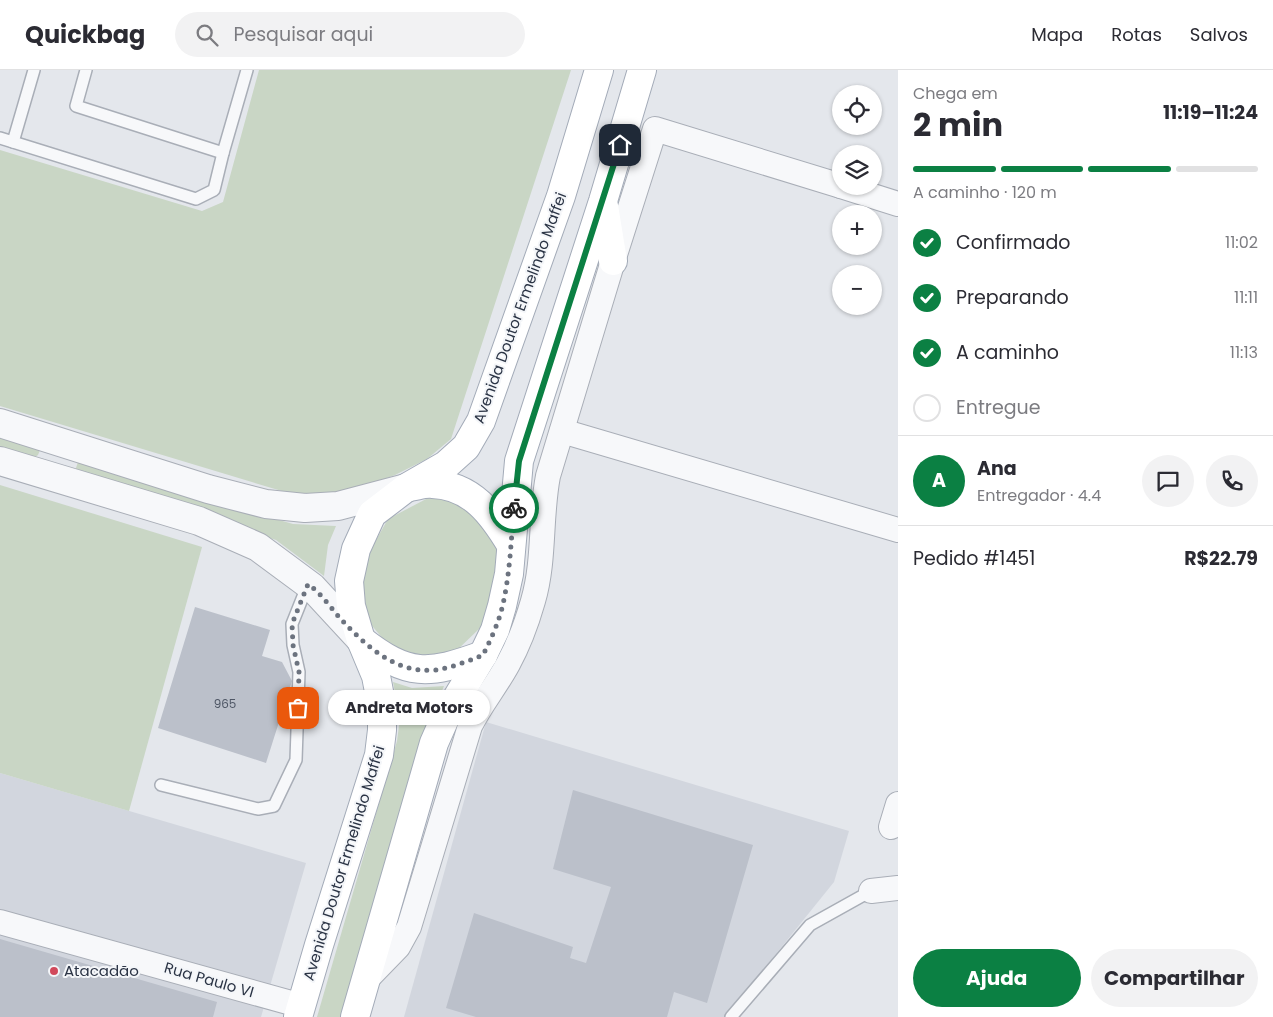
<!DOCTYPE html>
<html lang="pt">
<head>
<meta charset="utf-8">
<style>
  :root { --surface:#fff; --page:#f2f2f3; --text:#2b2b33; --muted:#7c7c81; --line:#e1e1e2; --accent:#0b8043 }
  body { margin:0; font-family:Poppins,sans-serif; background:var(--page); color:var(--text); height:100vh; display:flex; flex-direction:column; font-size:19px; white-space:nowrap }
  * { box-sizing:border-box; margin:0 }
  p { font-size:16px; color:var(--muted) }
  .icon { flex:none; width:28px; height:28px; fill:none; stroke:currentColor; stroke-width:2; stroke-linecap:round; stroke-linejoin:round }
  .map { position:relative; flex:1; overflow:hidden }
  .side { display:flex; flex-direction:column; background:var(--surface); width:375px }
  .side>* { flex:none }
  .buttons { position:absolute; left:832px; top:15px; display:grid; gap:10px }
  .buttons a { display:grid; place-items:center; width:50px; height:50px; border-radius:50%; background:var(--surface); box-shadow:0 1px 4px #0004; font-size:25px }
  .pin { position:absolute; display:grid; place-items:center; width:42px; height:42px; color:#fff; margin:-21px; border-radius:10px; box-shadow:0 2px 8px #0006 }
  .courier { position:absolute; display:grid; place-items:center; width:50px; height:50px; margin:-25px; border:4px solid #0b8043; border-radius:50%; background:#fff; color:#222; box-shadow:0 1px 6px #0007 }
  .bubble { position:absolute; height:35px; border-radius:18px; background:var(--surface); box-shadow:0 1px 4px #0004; font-size:16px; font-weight:700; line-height:35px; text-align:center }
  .summary em { font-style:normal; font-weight:700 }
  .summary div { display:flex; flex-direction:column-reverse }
  .summary { display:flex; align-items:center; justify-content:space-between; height:85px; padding:0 15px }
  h1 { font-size:32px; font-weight:700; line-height:38px }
  .bar { display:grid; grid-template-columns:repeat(4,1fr); gap:8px 5px; align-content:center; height:60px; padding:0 15px }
  .bar i { height:6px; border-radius:4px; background:var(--line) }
  .bar .current { background:var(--accent) }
  .bar p { grid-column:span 4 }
  .line { display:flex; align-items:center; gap:12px; padding:0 15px; border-top:1px solid var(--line) }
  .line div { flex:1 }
  .round { display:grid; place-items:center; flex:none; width:52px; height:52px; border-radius:26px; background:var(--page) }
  ol { padding:0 15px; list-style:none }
  li { display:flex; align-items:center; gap:15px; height:55px }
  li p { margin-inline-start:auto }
  li .icon { padding:5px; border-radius:50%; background:var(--accent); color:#fff; stroke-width:4 }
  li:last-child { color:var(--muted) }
  li i { width:28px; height:28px; border:2px solid var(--line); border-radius:50% }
  .primary-button { display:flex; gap:10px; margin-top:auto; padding:10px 15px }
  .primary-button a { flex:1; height:58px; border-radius:30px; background:var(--accent); color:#fff; font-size:20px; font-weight:700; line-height:58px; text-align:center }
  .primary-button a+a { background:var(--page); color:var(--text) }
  header { display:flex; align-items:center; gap:30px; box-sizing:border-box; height:70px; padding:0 25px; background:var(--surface); border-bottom:1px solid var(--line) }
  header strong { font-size:24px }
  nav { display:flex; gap:28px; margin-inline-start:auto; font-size:18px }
  .search { width:350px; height:45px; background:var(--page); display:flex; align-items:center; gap:12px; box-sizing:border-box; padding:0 18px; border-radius:28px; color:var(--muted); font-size:19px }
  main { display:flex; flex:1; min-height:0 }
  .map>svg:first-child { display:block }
  .built { fill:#d2d6de }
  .green { fill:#c9d6c5 }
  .building { fill:#bbc0ca }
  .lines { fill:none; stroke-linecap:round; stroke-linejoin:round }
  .service-casing { stroke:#a9aeb7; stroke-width:14 }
  .minor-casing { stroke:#a9aeb7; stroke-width:26 }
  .tertiary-casing { stroke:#a9aeb7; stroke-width:30 }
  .primary-casing { stroke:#a3abb8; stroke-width:30 }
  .service { stroke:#f7f8fa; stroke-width:11 }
  .minor { stroke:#f7f8fa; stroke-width:24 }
  .tertiary { stroke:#f7f8fa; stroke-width:28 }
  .primary { stroke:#fff; stroke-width:28 }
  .done { stroke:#6c737f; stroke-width:5; stroke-dasharray:0 9 }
  .route { stroke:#0b8043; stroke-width:6 }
  .poi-dot { fill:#d1495b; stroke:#f4f6f9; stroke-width:2 }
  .labels { text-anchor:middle; stroke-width:4; stroke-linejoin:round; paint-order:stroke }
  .number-label { font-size:12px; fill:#4f5766 }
  .street-label { font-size:15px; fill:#2b3445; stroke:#f4f6f9 }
  .poi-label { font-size:15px; fill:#2b3445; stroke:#f4f6f9; text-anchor:start }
</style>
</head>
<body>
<header>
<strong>Quickbag</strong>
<div class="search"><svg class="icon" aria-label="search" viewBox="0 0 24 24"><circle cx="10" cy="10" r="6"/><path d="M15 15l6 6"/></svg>Pesquisar aqui</div>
<nav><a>Mapa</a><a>Rotas</a><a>Salvos</a></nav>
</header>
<main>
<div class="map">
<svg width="898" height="947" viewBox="0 0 898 947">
  <rect width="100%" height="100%" fill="#e4e7ec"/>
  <g class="built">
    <polygon points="486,652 849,761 834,812 725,947 404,947"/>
    <polygon points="0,703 306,793 261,947 0,947"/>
  </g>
  <g class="green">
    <polygon points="259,0 571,0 451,369 427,389 395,405 355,420 326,427 285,422 0,336 0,80 202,141 223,132"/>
    <polygon points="0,362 40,380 38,385 32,389 0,379"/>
    <polygon points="78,392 293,454 336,456 328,475 324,506 276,470 78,405 76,398"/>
    <polygon points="0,415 202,477 129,741 0,703"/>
    <polygon points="428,428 459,431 489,454 497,481 497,510 492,537 479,559 454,583 419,590 389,576 368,551 363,516 368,484 388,449"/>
    <polygon points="393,612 412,618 444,616 432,645 343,947 317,947 397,671 400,648"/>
  </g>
  <g class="building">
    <polygon points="195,537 270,560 262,586 282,592 292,611 266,693 158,658"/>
    <polygon points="573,720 753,775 707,933 674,922 667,947 476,947 446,938 474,843 573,877 570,888 586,893 611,817 553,799"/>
    <polygon points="0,869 217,932 213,947 0,947"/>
  </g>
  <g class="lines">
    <g class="service-casing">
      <g id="service">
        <polyline points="86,0 76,36 223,83 247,0"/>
        <polyline points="0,68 196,129 214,120 223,83"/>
        <polyline points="13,72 34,0"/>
        <polyline points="161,715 258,739 274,736 296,690 299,602 293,575 292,554 308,514"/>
        <polyline points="731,947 810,855 871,821"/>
      </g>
    </g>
    <g class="minor-casing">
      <g id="minor">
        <polyline points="841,116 898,134"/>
        <polyline points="562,361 898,460"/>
        <polyline points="891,757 898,734"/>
        <polyline points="871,821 898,818"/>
        <polyline points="0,852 302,936"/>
        <path d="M366,910L398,877L409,857L470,656C481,634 496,616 508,594C519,574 527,552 533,531C545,490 540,447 548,406L613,191L655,59L841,116"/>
      </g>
    </g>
    <g class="tertiary-casing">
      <g id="tertiary">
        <polyline points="0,353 208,419 266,434 305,438 338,436 406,418"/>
        <polyline points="0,391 199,451 258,477 312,517 361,570"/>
      </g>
    </g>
    <g class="primary-casing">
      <g id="primary">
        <polyline points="604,136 613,191"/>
        <path d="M409,417C417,416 425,413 432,414C472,415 493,445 511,475"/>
        <path d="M361,570C408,607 428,605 483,585"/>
        <polyline points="298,947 319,875 379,685 382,660 382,637 376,606 361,570 351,536 349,511 356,479 372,444 406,418 446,395 466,377 481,351 561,126 599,0"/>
        <polyline points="355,947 434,673 446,646 483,585 495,560 502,536 509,504 519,391 603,131 642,0"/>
      </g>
    </g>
    <use href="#service" class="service"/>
    <use href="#minor" class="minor"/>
    <use href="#tertiary" class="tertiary"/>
    <use href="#primary" class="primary"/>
  </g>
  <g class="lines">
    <path class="done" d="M298,638L299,602L293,575L292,554L308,514C321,523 330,537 340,548C365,575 395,604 435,600C451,598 468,591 483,585C491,569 499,552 503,534C510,503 511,470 514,438"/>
    <polyline class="route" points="514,438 519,391 620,75"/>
  </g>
  <circle class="poi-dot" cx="54" cy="901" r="5"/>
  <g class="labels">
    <g class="number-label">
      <text x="225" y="638">965</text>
    </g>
    <g class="street-label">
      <text transform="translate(520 238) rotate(-70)" y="5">Avenida Doutor Ermelindo Maffei</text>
      <text transform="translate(344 793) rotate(-73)" y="5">Avenida Doutor Ermelindo Maffei</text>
      <text transform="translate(209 910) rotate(16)" y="5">Rua Paulo VI</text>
    </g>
    <g class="poi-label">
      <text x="64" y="906">Atacadão</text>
    </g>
  </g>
</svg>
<div class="buttons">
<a><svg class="icon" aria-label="locate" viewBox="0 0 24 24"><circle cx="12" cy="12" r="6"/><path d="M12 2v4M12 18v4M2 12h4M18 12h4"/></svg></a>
<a><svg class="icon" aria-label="layers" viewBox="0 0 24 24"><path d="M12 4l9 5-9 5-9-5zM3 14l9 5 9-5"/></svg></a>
<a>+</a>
<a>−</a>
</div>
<div class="pin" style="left:298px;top:638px;background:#ea580c"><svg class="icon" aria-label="bag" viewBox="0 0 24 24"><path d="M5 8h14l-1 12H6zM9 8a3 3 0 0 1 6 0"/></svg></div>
<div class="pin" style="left:620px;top:75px;background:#1f2937"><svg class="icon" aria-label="home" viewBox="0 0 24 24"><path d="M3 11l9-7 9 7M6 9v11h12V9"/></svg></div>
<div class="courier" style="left:514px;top:438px"><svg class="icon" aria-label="bike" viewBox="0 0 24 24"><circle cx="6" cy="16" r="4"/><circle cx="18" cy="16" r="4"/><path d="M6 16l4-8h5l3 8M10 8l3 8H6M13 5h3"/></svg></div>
<div class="bubble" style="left:328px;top:620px;width:162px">Andreta Motors</div>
</div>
<section class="side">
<div class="summary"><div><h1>2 min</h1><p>Chega em</p></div><em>11:19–11:24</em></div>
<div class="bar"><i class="current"></i><i class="current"></i><i class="current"></i><i></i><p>A caminho · 120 m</p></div>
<ol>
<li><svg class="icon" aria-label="check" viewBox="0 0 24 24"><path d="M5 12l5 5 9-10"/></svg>Confirmado<p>11:02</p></li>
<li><svg class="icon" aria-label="check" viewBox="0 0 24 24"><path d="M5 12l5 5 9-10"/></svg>Preparando<p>11:11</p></li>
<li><svg class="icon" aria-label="check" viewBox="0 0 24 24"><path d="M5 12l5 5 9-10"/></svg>A caminho<p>11:13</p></li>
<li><i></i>Entregue</li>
</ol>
<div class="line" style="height:90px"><b class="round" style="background:var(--accent);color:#fff">A</b><div><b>Ana</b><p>Entregador · 4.4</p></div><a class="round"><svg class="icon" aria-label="chat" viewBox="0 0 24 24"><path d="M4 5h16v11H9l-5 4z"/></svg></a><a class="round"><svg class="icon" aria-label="phone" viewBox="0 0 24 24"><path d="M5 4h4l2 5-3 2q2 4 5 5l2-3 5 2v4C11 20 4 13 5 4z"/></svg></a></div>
<div class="line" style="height:65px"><div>Pedido #1451</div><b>R$22.79</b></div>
<div class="primary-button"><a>Ajuda</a><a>Compartilhar</a></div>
</section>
</main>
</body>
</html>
